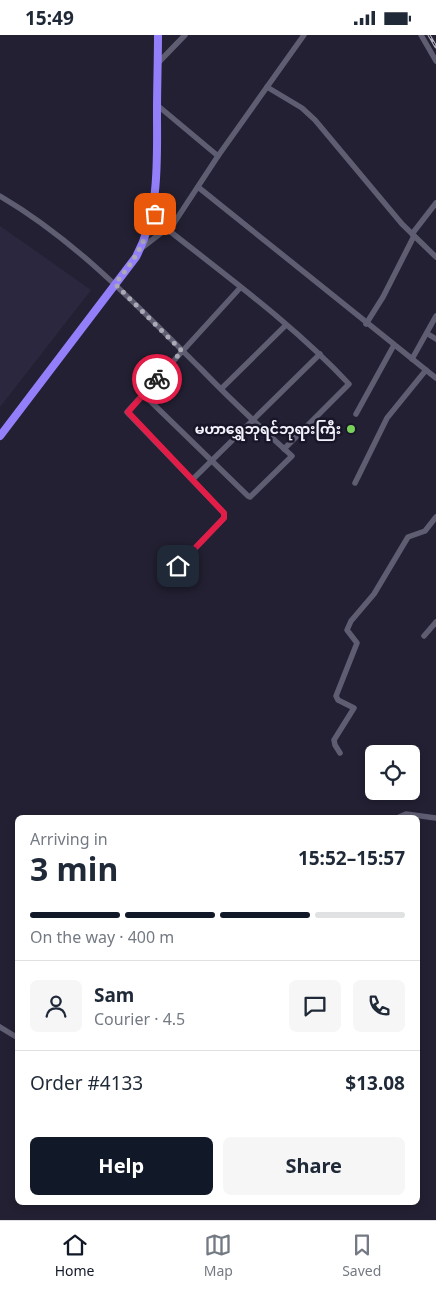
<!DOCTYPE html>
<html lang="en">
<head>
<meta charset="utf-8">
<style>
  :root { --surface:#fff; --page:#f6f6f7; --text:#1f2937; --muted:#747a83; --line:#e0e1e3; --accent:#111827 }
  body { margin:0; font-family:"Noto Sans","Noto Sans Myanmar",sans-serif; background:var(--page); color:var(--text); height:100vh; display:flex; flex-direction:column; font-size:19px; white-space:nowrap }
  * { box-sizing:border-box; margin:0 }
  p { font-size:16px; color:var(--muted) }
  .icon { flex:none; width:28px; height:28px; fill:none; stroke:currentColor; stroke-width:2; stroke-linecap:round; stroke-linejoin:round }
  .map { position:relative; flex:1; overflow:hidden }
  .side { position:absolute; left:15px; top:780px; width:405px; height:390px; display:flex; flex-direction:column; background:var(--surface); border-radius:8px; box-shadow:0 2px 8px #0003 }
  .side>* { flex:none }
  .buttons { position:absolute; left:365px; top:710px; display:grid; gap:10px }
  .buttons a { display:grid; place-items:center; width:55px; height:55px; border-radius:8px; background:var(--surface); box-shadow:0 2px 8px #0003; font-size:25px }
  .pin { position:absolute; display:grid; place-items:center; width:42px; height:42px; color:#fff; margin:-21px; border-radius:10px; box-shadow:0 2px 8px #0006 }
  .courier { position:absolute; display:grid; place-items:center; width:50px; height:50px; margin:-25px; border:4px solid #e11d48; border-radius:50%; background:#fff; color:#222; box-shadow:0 1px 6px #0007 }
  .overview em { font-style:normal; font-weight:700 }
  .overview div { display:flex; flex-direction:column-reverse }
  .overview { display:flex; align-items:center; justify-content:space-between; height:85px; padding:0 15px }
  h1 { font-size:32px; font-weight:700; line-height:38px }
  .bar { display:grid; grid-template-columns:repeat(4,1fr); gap:8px 5px; align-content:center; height:60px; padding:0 15px }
  .bar i { height:6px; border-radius:4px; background:var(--line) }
  .bar .active { background:var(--accent) }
  .bar p { grid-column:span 4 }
  .line { display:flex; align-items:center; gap:12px; padding:0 15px; border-top:1px solid var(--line) }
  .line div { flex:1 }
  .round { display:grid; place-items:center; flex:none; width:52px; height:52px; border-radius:8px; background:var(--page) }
  .primary-button { display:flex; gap:10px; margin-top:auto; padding:10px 15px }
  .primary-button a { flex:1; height:58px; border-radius:8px; background:var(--accent); color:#fff; font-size:20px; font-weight:700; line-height:58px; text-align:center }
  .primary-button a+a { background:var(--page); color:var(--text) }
  .status { display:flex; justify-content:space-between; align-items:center; height:35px; padding:0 25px; background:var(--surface); direction:ltr }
  .status svg { height:14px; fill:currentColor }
  .menu { display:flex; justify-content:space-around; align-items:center; height:70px; border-top:1px solid var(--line); background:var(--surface); font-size:14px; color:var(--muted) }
  .menu a { display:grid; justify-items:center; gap:2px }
  .menu .active { color:var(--accent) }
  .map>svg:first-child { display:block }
  .built { fill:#2a273f }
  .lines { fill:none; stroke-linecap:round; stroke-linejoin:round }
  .minor { stroke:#5e5d72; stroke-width:5.5 }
  .highway { stroke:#947ffa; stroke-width:8 }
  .rail-casing { stroke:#b1b0bd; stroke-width:3 }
  .rail { stroke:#181628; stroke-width:1; stroke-dasharray:4; stroke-linecap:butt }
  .done { stroke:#aaaab7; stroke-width:5; stroke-dasharray:0 9 }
  .route { stroke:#e11d48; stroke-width:6 }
  .poi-dot { fill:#78d259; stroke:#181628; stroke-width:2 }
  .labels { text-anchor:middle; stroke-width:5; stroke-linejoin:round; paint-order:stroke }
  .poi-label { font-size:14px; font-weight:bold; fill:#f4f4fe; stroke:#181628; text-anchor:end }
</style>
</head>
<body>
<div class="status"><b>15:49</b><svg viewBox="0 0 49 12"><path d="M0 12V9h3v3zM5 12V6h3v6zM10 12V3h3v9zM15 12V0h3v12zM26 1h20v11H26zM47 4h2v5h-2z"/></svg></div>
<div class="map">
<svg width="436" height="1185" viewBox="0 0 436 1185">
  <rect width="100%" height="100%" fill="#222032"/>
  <polygon class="built" points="0,191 91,255 0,372"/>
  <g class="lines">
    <g class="minor">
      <polyline points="421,0 436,26"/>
      <polyline points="158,28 185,0"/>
      <polyline points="267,52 302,73 315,85 402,189 436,222"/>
      <polyline points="157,70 218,121"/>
      <polyline points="198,152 436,343"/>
      <path d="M0,161C77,206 138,272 201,334C230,364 261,393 292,421L250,462L248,461L143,359"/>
      <polyline points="152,175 160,183 174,188"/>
      <path d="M167,194C229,243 295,291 349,349L284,414"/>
      <polyline points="412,199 436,168"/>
      <polyline points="139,215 174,188 218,121 304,0"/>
      <polyline points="366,289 383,262 414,201"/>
      <polyline points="428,299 436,304"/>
      <polyline points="412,324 436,281"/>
      <polyline points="221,354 286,290"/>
      <polyline points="356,379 394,310"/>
      <polyline points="193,444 320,319"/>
      <polyline points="355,448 387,383 426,335"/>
      <polyline points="178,531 224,483 224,478 127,377 240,253"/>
      <polyline points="424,601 436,587"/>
      <polyline points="340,718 335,710 334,705 354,673 338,665 336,661 357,608 347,595 351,586 374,559 408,502 425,496 436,482"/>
      <polyline points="399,782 406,779 436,783"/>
      <polyline points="0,992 18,1003"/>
    </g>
    <path class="highway" d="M0,401L136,222C160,177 157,126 157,76C157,51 158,25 158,0"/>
    <g class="rail-casing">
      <polyline id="rail" points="429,0 436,12"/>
    </g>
    <use href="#rail" class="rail"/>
  </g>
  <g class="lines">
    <path class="done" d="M155,179L152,176C145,210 137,221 115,249L182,316L157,344"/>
    <polyline class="route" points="157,344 128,377 224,478 224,483 178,531"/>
  </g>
  <circle class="poi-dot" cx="351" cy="394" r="5"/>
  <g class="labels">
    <g class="poi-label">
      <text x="341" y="399">မဟာရွှေဘုရင်ဘုရားကြီး</text>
    </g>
  </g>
</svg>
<div class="buttons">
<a><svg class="icon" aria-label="locate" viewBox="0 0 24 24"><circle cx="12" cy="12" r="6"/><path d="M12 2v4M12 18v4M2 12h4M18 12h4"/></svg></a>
</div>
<div class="pin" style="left:155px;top:179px;background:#ea580c"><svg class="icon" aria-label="bag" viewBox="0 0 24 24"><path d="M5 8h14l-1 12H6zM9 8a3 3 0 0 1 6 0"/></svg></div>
<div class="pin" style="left:178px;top:531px;background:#1f2937"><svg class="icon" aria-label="home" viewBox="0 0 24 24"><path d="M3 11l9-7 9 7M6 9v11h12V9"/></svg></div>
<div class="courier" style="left:157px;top:344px"><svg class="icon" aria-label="bike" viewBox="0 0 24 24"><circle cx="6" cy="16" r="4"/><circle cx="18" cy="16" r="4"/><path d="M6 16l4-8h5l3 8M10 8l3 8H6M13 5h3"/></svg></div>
<section class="side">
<div class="overview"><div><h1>3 min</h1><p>Arriving in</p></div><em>15:52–15:57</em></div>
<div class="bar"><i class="active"></i><i class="active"></i><i class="active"></i><i></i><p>On the way · 400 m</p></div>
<div class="line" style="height:90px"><a class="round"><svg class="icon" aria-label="person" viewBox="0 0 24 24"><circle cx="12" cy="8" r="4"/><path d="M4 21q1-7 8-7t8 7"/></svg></a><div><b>Sam</b><p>Courier · 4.5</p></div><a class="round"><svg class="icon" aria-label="chat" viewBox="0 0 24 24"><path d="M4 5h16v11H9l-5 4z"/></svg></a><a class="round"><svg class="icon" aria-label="phone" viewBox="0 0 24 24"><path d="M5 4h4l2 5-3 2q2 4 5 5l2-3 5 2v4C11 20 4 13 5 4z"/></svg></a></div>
<div class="line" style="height:65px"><div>Order #4133</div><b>$13.08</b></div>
<div class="primary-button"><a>Help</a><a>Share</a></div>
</section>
</div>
<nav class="menu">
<a class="active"><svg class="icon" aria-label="home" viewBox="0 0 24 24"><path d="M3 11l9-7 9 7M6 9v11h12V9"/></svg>Home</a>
<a><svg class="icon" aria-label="map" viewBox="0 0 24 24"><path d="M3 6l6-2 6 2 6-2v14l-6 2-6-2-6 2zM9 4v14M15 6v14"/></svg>Map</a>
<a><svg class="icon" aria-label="saved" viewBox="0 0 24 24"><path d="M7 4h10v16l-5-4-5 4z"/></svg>Saved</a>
</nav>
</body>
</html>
